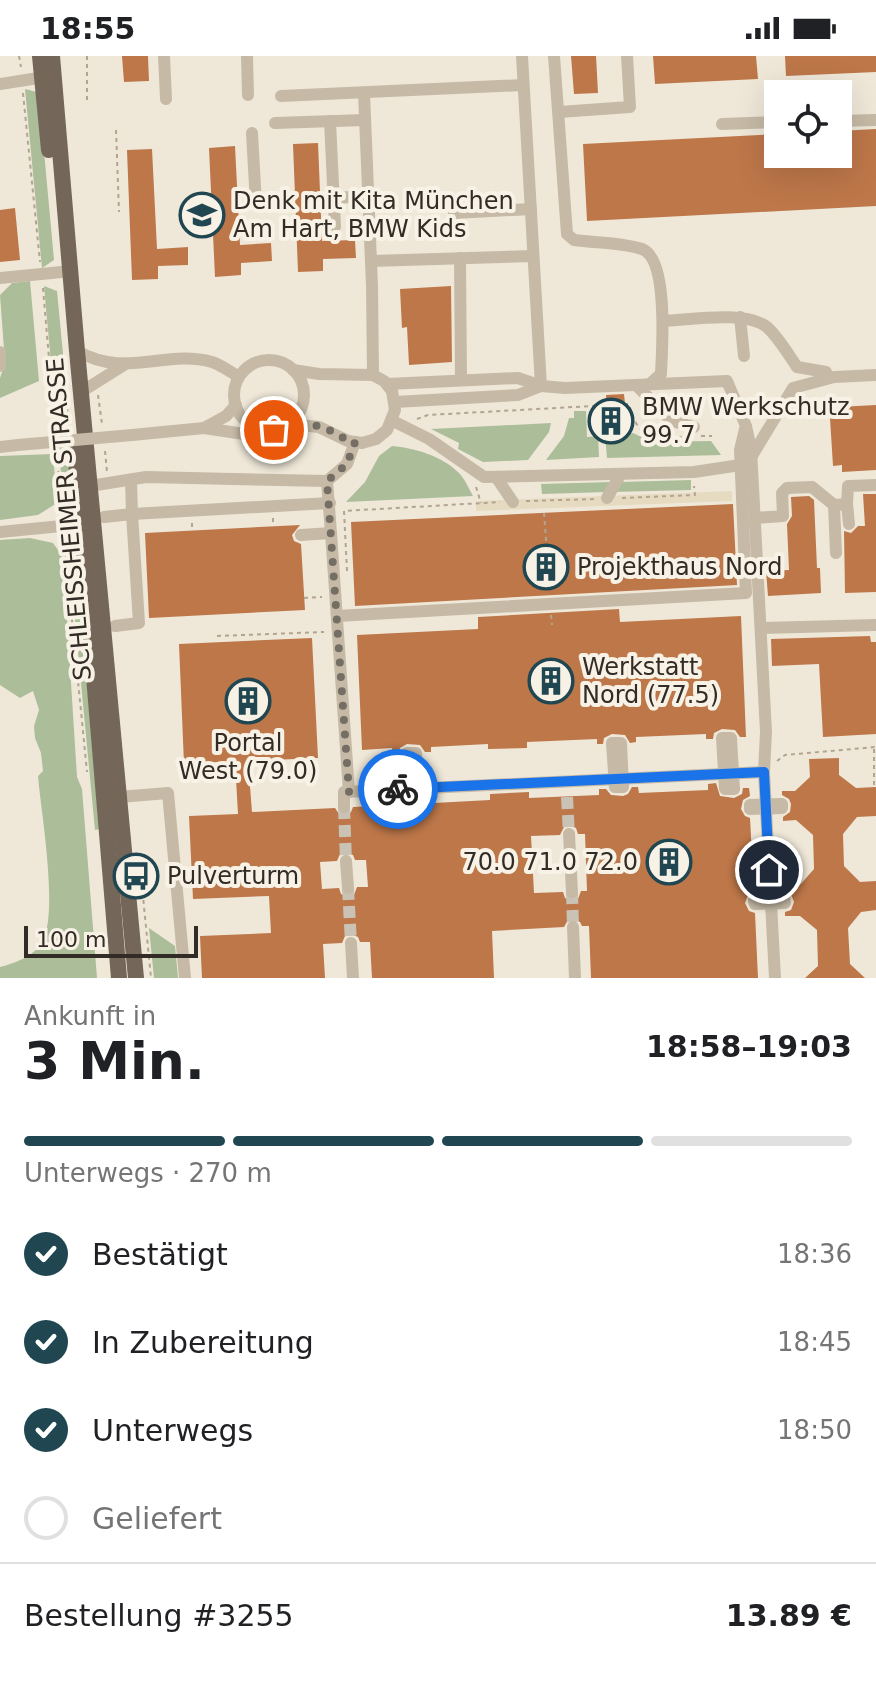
<!DOCTYPE html>
<html lang="de">
<head>
<meta charset="utf-8">
<style>
  :root { --surface:#fff; --page:#f2f2f2; --text:#202124; --muted:#757577; --line:#e0e0e0; --accent:#1f4651 }
  body { margin:0; font-family:"DejaVu Sans",sans-serif; background:var(--page); color:var(--text); height:100vh; display:flex; flex-direction:column; font-size:30px; white-space:nowrap }
  * { box-sizing:border-box; margin:0 }
  p { font-size:26px; color:var(--muted) }
  .icon { flex:none; width:44px; height:44px; fill:none; stroke:currentColor; stroke-width:2; stroke-linecap:round; stroke-linejoin:round }
  .map { position:relative; height:922px; overflow:hidden }
  .side { display:flex; flex-direction:column; background:var(--surface); flex:1 }
  .side>* { flex:none }
  .buttons { position:absolute; left:764px; top:24px; display:grid; gap:16px }
  .buttons a { display:grid; place-items:center; width:88px; height:88px; border-radius:0px; background:var(--surface); box-shadow:0 8px 32px #0002; font-size:40px }
  .scale { position:absolute; left:24px; bottom:20px; width:174px; box-sizing:border-box; padding-left:8px; border:4px solid #332c26; border-top:0; font-size:22px; line-height:28px; white-space:nowrap; color:#332c26; -webkit-text-stroke:6px #f7f2e5; paint-order:stroke }
  .pin { position:absolute; display:grid; place-items:center; width:68px; height:68px; color:#fff; margin:-34px; border:4px solid #fff; border-radius:50%; box-shadow:0 2px 8px #0007 }
  .courier { position:absolute; display:grid; place-items:center; width:80px; height:80px; margin:-40px; border:6px solid #1a73e8; border-radius:50%; background:#fff; color:#222; box-shadow:0 2px 10px #0007 }
  .summary em { font-style:normal; font-weight:700 }
  .summary div { display:flex; flex-direction:column-reverse }
  .summary { display:flex; align-items:center; justify-content:space-between; height:136px; padding:0 24px }
  h1 { font-size:52px; font-weight:700; line-height:60px }
  .bar { display:grid; grid-template-columns:repeat(4,1fr); gap:12px 8px; align-content:center; height:96px; padding:0 24px }
  .bar i { height:10px; border-radius:6px; background:var(--line) }
  .bar .active { background:var(--accent) }
  .bar p { grid-column:span 4 }
  .line { display:flex; align-items:center; gap:20px; padding:0 24px; border-top:2px solid var(--line) }
  .line div { flex:1 }
  ol { padding:0 24px; list-style:none }
  li { display:flex; align-items:center; gap:24px; height:88px }
  li p { margin-inline-start:auto }
  li .icon { padding:8px; border-radius:50%; background:var(--accent); color:#fff; stroke-width:4 }
  li:last-child { color:var(--muted) }
  li i { width:44px; height:44px; border:4px solid var(--line); border-radius:50% }
  .status { display:flex; justify-content:space-between; align-items:center; height:56px; padding:0 40px; background:var(--surface); direction:ltr }
  .status svg { height:22px; fill:currentColor }
  .map>svg:first-child { display:block }
  .green { fill:#acbd9a }
  .plaza { fill:#e6dbc1 }
  .building { fill:#bd7749; fill-rule:evenodd }
  .lines { fill:none; stroke-linecap:round; stroke-linejoin:round }
  .minor-tunnel { stroke:#c9c2b5; stroke-width:12; stroke-dasharray:12 6; stroke-linecap:butt }
  .path { stroke:#b2a490; stroke-width:2; stroke-dasharray:4 4; stroke-linecap:butt }
  .minor { stroke:#c6baa6; stroke-width:12 }
  .major { stroke:#746658; stroke-width:16 }
  .minor-bridge { stroke:#c6baa6; stroke-width:12 }
  .done { stroke:#756e65; stroke-width:8; stroke-dasharray:0 14.4 }
  .route { stroke:#1a73e8; stroke-width:10 }
  .labels { text-anchor:middle; stroke-width:8; stroke-linejoin:round; paint-order:stroke }
  .poi-label { font-size:24px; fill:#332c26; stroke:#f7f2e5; text-anchor:start }
  .street-label { font-size:24px; fill:#332c26; stroke:#f7f2e5 }
</style>
</head>
<body>
<div class="status"><b>18:55</b><svg viewBox="0 0 49 12"><path d="M0 12V9h3v3zM5 12V6h3v6zM10 12V3h3v9zM15 12V0h3v12zM26 1h20v11H26zM47 4h2v5h-2z"/></svg></div>
<div class="map">
<svg width="876" height="922" viewBox="0 0 876 922">
  <rect width="100%" height="100%" fill="#efe8d9"/>
  <g class="green">
    <polygon points="25,33 37,36 39,41 54,204 42,212"/>
    <polygon points="30,225 39,325 0,342 0,322 5,307 0,239 12,227"/>
    <polygon points="44,230 57,235 74,413 73,424 63,439"/>
    <polygon points="574,355 586,355 587,381 598,380 599,401 546,404 564,380 569,362 574,362"/>
    <polygon points="551,367 549,376 528,404 483,406 458,393 459,387 431,373"/>
    <polygon points="633,377 652,386 711,385 721,399 607,402 605,379"/>
    <path d="M392,390C415,392 442,400 459,417C465,423 469,433 473,440L346,446L365,426L379,400Z"/>
    <polygon points="53,398 57,447 38,459 0,464 0,400"/>
    <polygon points="691,424 691,434 613,436 620,426"/>
    <polygon points="612,426 607,436 542,438 541,428"/>
    <path d="M30,482L53,487L63,501L77,721L82,733L97,922H0V911C15,907 33,901 42,886C59,858 41,756 38,720L43,715L41,697L35,682L34,670L39,654L33,635L20,642L0,629V484Z"/>
    <polygon points="69,501 77,508 99,773 95,774"/>
    <polygon points="149,872 175,890 178,922 154,922"/>
  </g>
  <polygon class="plaza" points="732,435 732,445 476,455 476,445"/>
  <g class="building">
    <polygon points="122,0 148,0 149,25 124,26"/>
    <polygon points="571,0 596,0 598,37 574,38"/>
    <polygon points="653,0 756,0 758,23 655,28"/>
    <polygon points="785,0 876,0 876,16 786,20"/>
    <polygon points="876,73 876,150 587,165 583,88 778,78 778,98 838,98 838,75"/>
    <polygon points="318,87 322,185 355,184 356,202 323,203 323,215 298,216 293,88"/>
    <polygon points="235,90 240,189 271,187 272,205 241,207 241,219 215,221 209,92"/>
    <polygon points="152,93 157,193 188,191 188,209 158,210 158,223 132,224 127,94"/>
    <polygon points="15,152 20,204 0,206 0,154"/>
    <polygon points="451,230 452,306 409,309 407,271 402,272 400,233"/>
    <polygon points="624,338 628,376 596,377 595,355 607,355 606,339"/>
    <polygon points="876,349 876,414 842,416 842,409 833,410 830,362 838,362 838,351"/>
    <polygon points="863,438 876,438 876,536 845,537 844,475 851,477 858,470 865,470"/>
    <polygon points="809,440 814,444 817,512 820,512 821,537 768,540 766,515 789,514 787,468 792,460 791,441"/>
    <polygon points="733,448 737,529 355,550 351,466"/>
    <polygon points="300,469 292,479 294,485 301,488 305,554 149,562 145,477"/>
    <polygon points="619,553 620,566 741,560 746,681 740,681 735,674 722,673 714,677 713,683 706,683 706,678 636,681 636,686 630,687 625,679 612,678 604,682 603,688 597,688 597,683 527,686 527,692 488,693 488,688 431,691 431,696 425,696 420,689 407,688 400,692 398,698 392,698 392,692 362,694 357,579 478,573 478,561"/>
    <polygon points="870,580 871,586 876,586 876,678 823,681 819,608 772,610 771,583"/>
    <path d="M312,582L318,702L248,705L252,756L335,752L339,758L345,760L351,756L353,751L394,749V743L400,742L404,749L410,750L424,748L428,741H433L434,747L490,744V738L529,736V742L599,739V733H606L611,739L623,740L628,738L632,731H638L639,737L708,734V728L716,727L720,740L734,742L742,738L743,732H749L750,740L743,744L741,753L745,760L750,762L754,836L748,839L745,847L749,855L755,857L758,922H591L589,870H582L580,866L573,862L568,864L564,871L492,875L494,922H372L370,886H360L358,881L351,878L345,880L342,887L323,888L325,922H202L200,880L271,877L269,840L193,843L189,760L238,758L235,705L184,708L179,588ZM569,769L576,772L578,778H585L587,835H581L578,843L572,845L565,842L563,836L534,837L531,780L560,779L564,771ZM346,796L353,799L355,804H366L368,831H357L354,839L348,841L341,838L339,832L322,833L320,806L337,805L340,798Z"/>
    <polygon points="839,702 839,719 856,732 876,731 876,760 857,761 843,778 844,810 860,826 876,825 876,854 861,856 848,872 850,908 865,922 805,922 818,910 817,874 800,860 785,860 785,856 791,854 794,846 791,838 784,834 784,830 799,830 814,813 813,779 796,764 783,765 783,761 790,756 791,748 789,743 782,739 782,735 795,735 810,721 809,703"/>
  </g>
  <g class="lines">
    <g class="minor-tunnel">
      <polyline points="567,741 569,778"/>
      <polyline points="344,751 346,805"/>
      <polyline points="348,832 351,887"/>
      <polyline points="572,836 573,871"/>
    </g>
    <g class="path">
      <polyline points="19,0 21,11"/>
      <polyline points="87,0 87,45"/>
      <polyline points="23,37 40,206"/>
      <polyline points="116,74 119,156"/>
      <polyline points="43,232 55,373"/>
      <polyline points="98,339 102,368"/>
      <path d="M417,363L428,359L629,348C638,383 650,382 682,381"/>
      <polyline points="701,380 712,380"/>
      <polyline points="105,395 107,416"/>
      <polyline points="57,399 62,457"/>
      <polyline points="476,431 481,447"/>
      <polyline points="622,442 695,439 694,430"/>
      <polyline points="526,445 596,443"/>
      <polyline points="544,457 550,536"/>
      <polyline points="273,462 273,470"/>
      <polyline points="192,467 192,474"/>
      <polyline points="64,483 87,716"/>
      <polyline points="347,515 344,455 500,446"/>
      <polyline points="304,542 322,541"/>
      <polyline points="551,559 552,569"/>
      <polyline points="217,580 324,576"/>
      <polyline points="874,693 874,732"/>
      <polyline points="777,705 785,699 876,691"/>
      <polyline points="141,820 151,922"/>
    </g>
    <g class="minor">
      <polyline points="164,0 166,43"/>
      <polyline points="247,0 248,39"/>
      <polyline points="522,0 541,330"/>
      <path d="M554,0L567,178L574,184C595,187 622,186 642,193C669,203 662,294 661,318L650,328"/>
      <polyline points="0,28 51,20"/>
      <polyline points="364,37 372,230 373,319"/>
      <polyline points="281,40 523,29"/>
      <polyline points="559,56 630,51 627,0"/>
      <polyline points="330,65 335,171"/>
      <polyline points="838,65 876,64"/>
      <polyline points="275,67 365,64"/>
      <polyline points="722,68 778,66"/>
      <polyline points="252,77 256,148"/>
      <polyline points="334,142 368,140"/>
      <polyline points="454,157 531,153"/>
      <polyline points="460,202 461,324"/>
      <polyline points="371,205 533,200"/>
      <polyline points="0,222 72,215"/>
      <polyline points="740,261 744,300"/>
      <path d="M663,265C690,264 745,254 767,271C779,282 788,298 797,311L826,316"/>
      <path d="M77,295C126,323 165,293 212,306C221,309 231,316 239,321"/>
      <polyline points="0,296 0,310"/>
      <circle cx="269" cy="339" r="35"/>
      <polyline points="387,328 518,322 541,330 565,332 727,325 746,370 751,393 766,676 764,716 775,922"/>
      <polyline points="637,330 672,365 694,371"/>
      <polyline points="81,336 124,309"/>
      <polyline points="395,346 518,339 541,330"/>
      <polyline points="393,365 429,383 484,421 694,416 747,408 793,332 834,321 876,319"/>
      <polyline points="289,368 319,371 348,385 362,387 376,383 387,374 395,354 392,335 384,325 373,319 319,318 293,314"/>
      <polyline points="204,372 226,360 236,349"/>
      <polyline points="132,379 204,372 244,378 262,373"/>
      <polyline points="0,391 18,389"/>
      <polyline points="496,421 513,446"/>
      <polyline points="131,424 132,458 330,447"/>
      <polyline points="90,430 146,421 327,425"/>
      <polyline points="607,442 620,419"/>
      <polyline points="847,448 849,468"/>
      <polyline points="834,449 836,497"/>
      <polyline points="104,461 132,458 139,567 115,570"/>
      <polyline points="755,462 783,460 782,437 787,432 812,431 834,449 847,448 848,430 876,429"/>
      <polyline points="0,476 82,468"/>
      <polyline points="331,477 349,736"/>
      <polyline points="301,479 331,477 327,425 347,408 355,386"/>
      <polyline points="337,560 746,537 740,394 745,373"/>
      <polyline points="761,572 876,569"/>
      <polyline points="119,741 168,737 185,922"/>
      <polyline points="344,751 344,736 764,716"/>
      <polyline points="569,778 572,836"/>
      <polyline points="346,805 348,832"/>
      <polyline points="573,871 575,922"/>
      <polyline points="351,887 353,922"/>
    </g>
    <g class="major">
      <polyline points="40,0 49,94"/>
      <polyline points="52,0 77,295 136,922"/>
      <polyline points="75,392 119,922"/>
    </g>
    <g class="minor-bridge">
      <polyline points="18,389 132,379"/>
      <polygon points="722,682 731,682 734,733 725,733"/>
      <polygon points="612,687 621,687 623,731 615,731"/>
      <polygon points="407,697 416,697 419,740 409,741"/>
      <polygon points="782,748 782,752 750,753 750,749"/>
      <polygon points="784,843 785,847 755,848 754,845"/>
    </g>
  </g>
  <g class="lines">
    <path class="done" d="M274,374C294,368 311,365 331,375C339,379 345,384 355,386L347,408L327,425L349,736L398,733"/>
    <polyline class="route" points="398,733 764,716 769,814"/>
  </g>
  <defs>
    <g id="school-ring" transform="scale(2.3)"><circle r="9.5" fill="#f7f2e5" stroke="#1f4651" stroke-width="1.5"/><path d="M0-5L7-2L0 1L-7-2ZM-4 1L0 2.5L4 1V4Q0 6-4 4Z" fill="#1f4651"/></g>
    <g id="building-ring" transform="scale(2.3)"><circle r="9.5" fill="#f7f2e5" stroke="#1f4651" stroke-width="1.5"/><path d="M-4-6H4V6H1V3H-1V6H-4ZM-2.5-4.3h1.7v1.8h-1.7ZM.8-4.3h1.7v1.8H.8ZM-2.5-1h1.7V.8h-1.7ZM.8-1h1.7V.8H.8Z" fill="#1f4651"/></g>
    <g id="bus-ring" transform="scale(2.3)"><circle r="9.5" fill="#f7f2e5" stroke="#1f4651" stroke-width="1.5"/><path d="M-5-6H5V4H4V6H2V4H-2V6H-4V4H-5ZM-3.5-4V0h7V-4ZM-3.5 1.2v1.5H-2V1.2ZM2 1.2v1.5H3.5V1.2Z" fill="#1f4651"/></g>
  </defs>
  <g fill-rule="evenodd">
    <use href="#school-ring" x="202" y="159"/>
    <use href="#building-ring" x="611" y="365"/>
    <use href="#building-ring" x="546" y="511"/>
    <use href="#building-ring" x="551" y="625"/>
    <use href="#building-ring" x="248" y="645"/>
    <use href="#building-ring" x="669" y="806"/>
    <use href="#bus-ring" x="136" y="820"/>
  </g>
  <g class="labels">
    <g class="poi-label">
      <text x="233" y="153">Denk mit Kita München<tspan x="233" dy="28">Am Hart, BMW Kids</tspan></text>
      <text x="642" y="359">BMW Werkschutz<tspan x="642" dy="28">99.7</tspan></text>
      <text x="577" y="519">Projekthaus Nord</text>
      <text x="582" y="619">Werkstatt<tspan x="582" dy="28">Nord (77.5)</tspan></text>
      <text x="248" y="695" text-anchor="middle">Portal<tspan x="248" dy="28">West (79.0)</tspan></text>
      <text x="638" y="814" text-anchor="end">70.0 71.0 72.0</text>
      <text x="167" y="828">Pulverturm</text>
    </g>
    <g class="street-label">
      <text transform="translate(69 463) rotate(-95)" y="8">SCHLEISSHEIMER STRASSE</text>
    </g>
  </g>
</svg>
<div class="buttons">
<a><svg class="icon" aria-label="locate" viewBox="0 0 24 24"><circle cx="12" cy="12" r="6"/><path d="M12 2v4M12 18v4M2 12h4M18 12h4"/></svg></a>
</div>
<div class="scale">100 m</div>
<div class="pin" style="left:274px;top:374px;background:#ea580c"><svg class="icon" aria-label="bag" viewBox="0 0 24 24"><path d="M5 8h14l-1 12H6zM9 8a3 3 0 0 1 6 0"/></svg></div>
<div class="pin" style="left:769px;top:814px;background:#1f2937"><svg class="icon" aria-label="home" viewBox="0 0 24 24"><path d="M3 11l9-7 9 7M6 9v11h12V9"/></svg></div>
<div class="courier" style="left:398px;top:733px"><svg class="icon" aria-label="bike" viewBox="0 0 24 24"><circle cx="6" cy="16" r="4"/><circle cx="18" cy="16" r="4"/><path d="M6 16l4-8h5l3 8M10 8l3 8H6M13 5h3"/></svg></div>
</div>
<section class="side">
<div class="summary"><div><h1>3 Min.</h1><p>Ankunft in</p></div><em>18:58–19:03</em></div>
<div class="bar"><i class="active"></i><i class="active"></i><i class="active"></i><i></i><p>Unterwegs · 270 m</p></div>
<ol>
<li><svg class="icon" aria-label="check" viewBox="0 0 24 24"><path d="M5 12l5 5 9-10"/></svg>Bestätigt<p>18:36</p></li>
<li><svg class="icon" aria-label="check" viewBox="0 0 24 24"><path d="M5 12l5 5 9-10"/></svg>In Zubereitung<p>18:45</p></li>
<li><svg class="icon" aria-label="check" viewBox="0 0 24 24"><path d="M5 12l5 5 9-10"/></svg>Unterwegs<p>18:50</p></li>
<li><i></i>Geliefert</li>
</ol>
<div class="line" style="height:104px"><div>Bestellung #3255</div><b>13.89 €</b></div>
</section>
</body>
</html>
